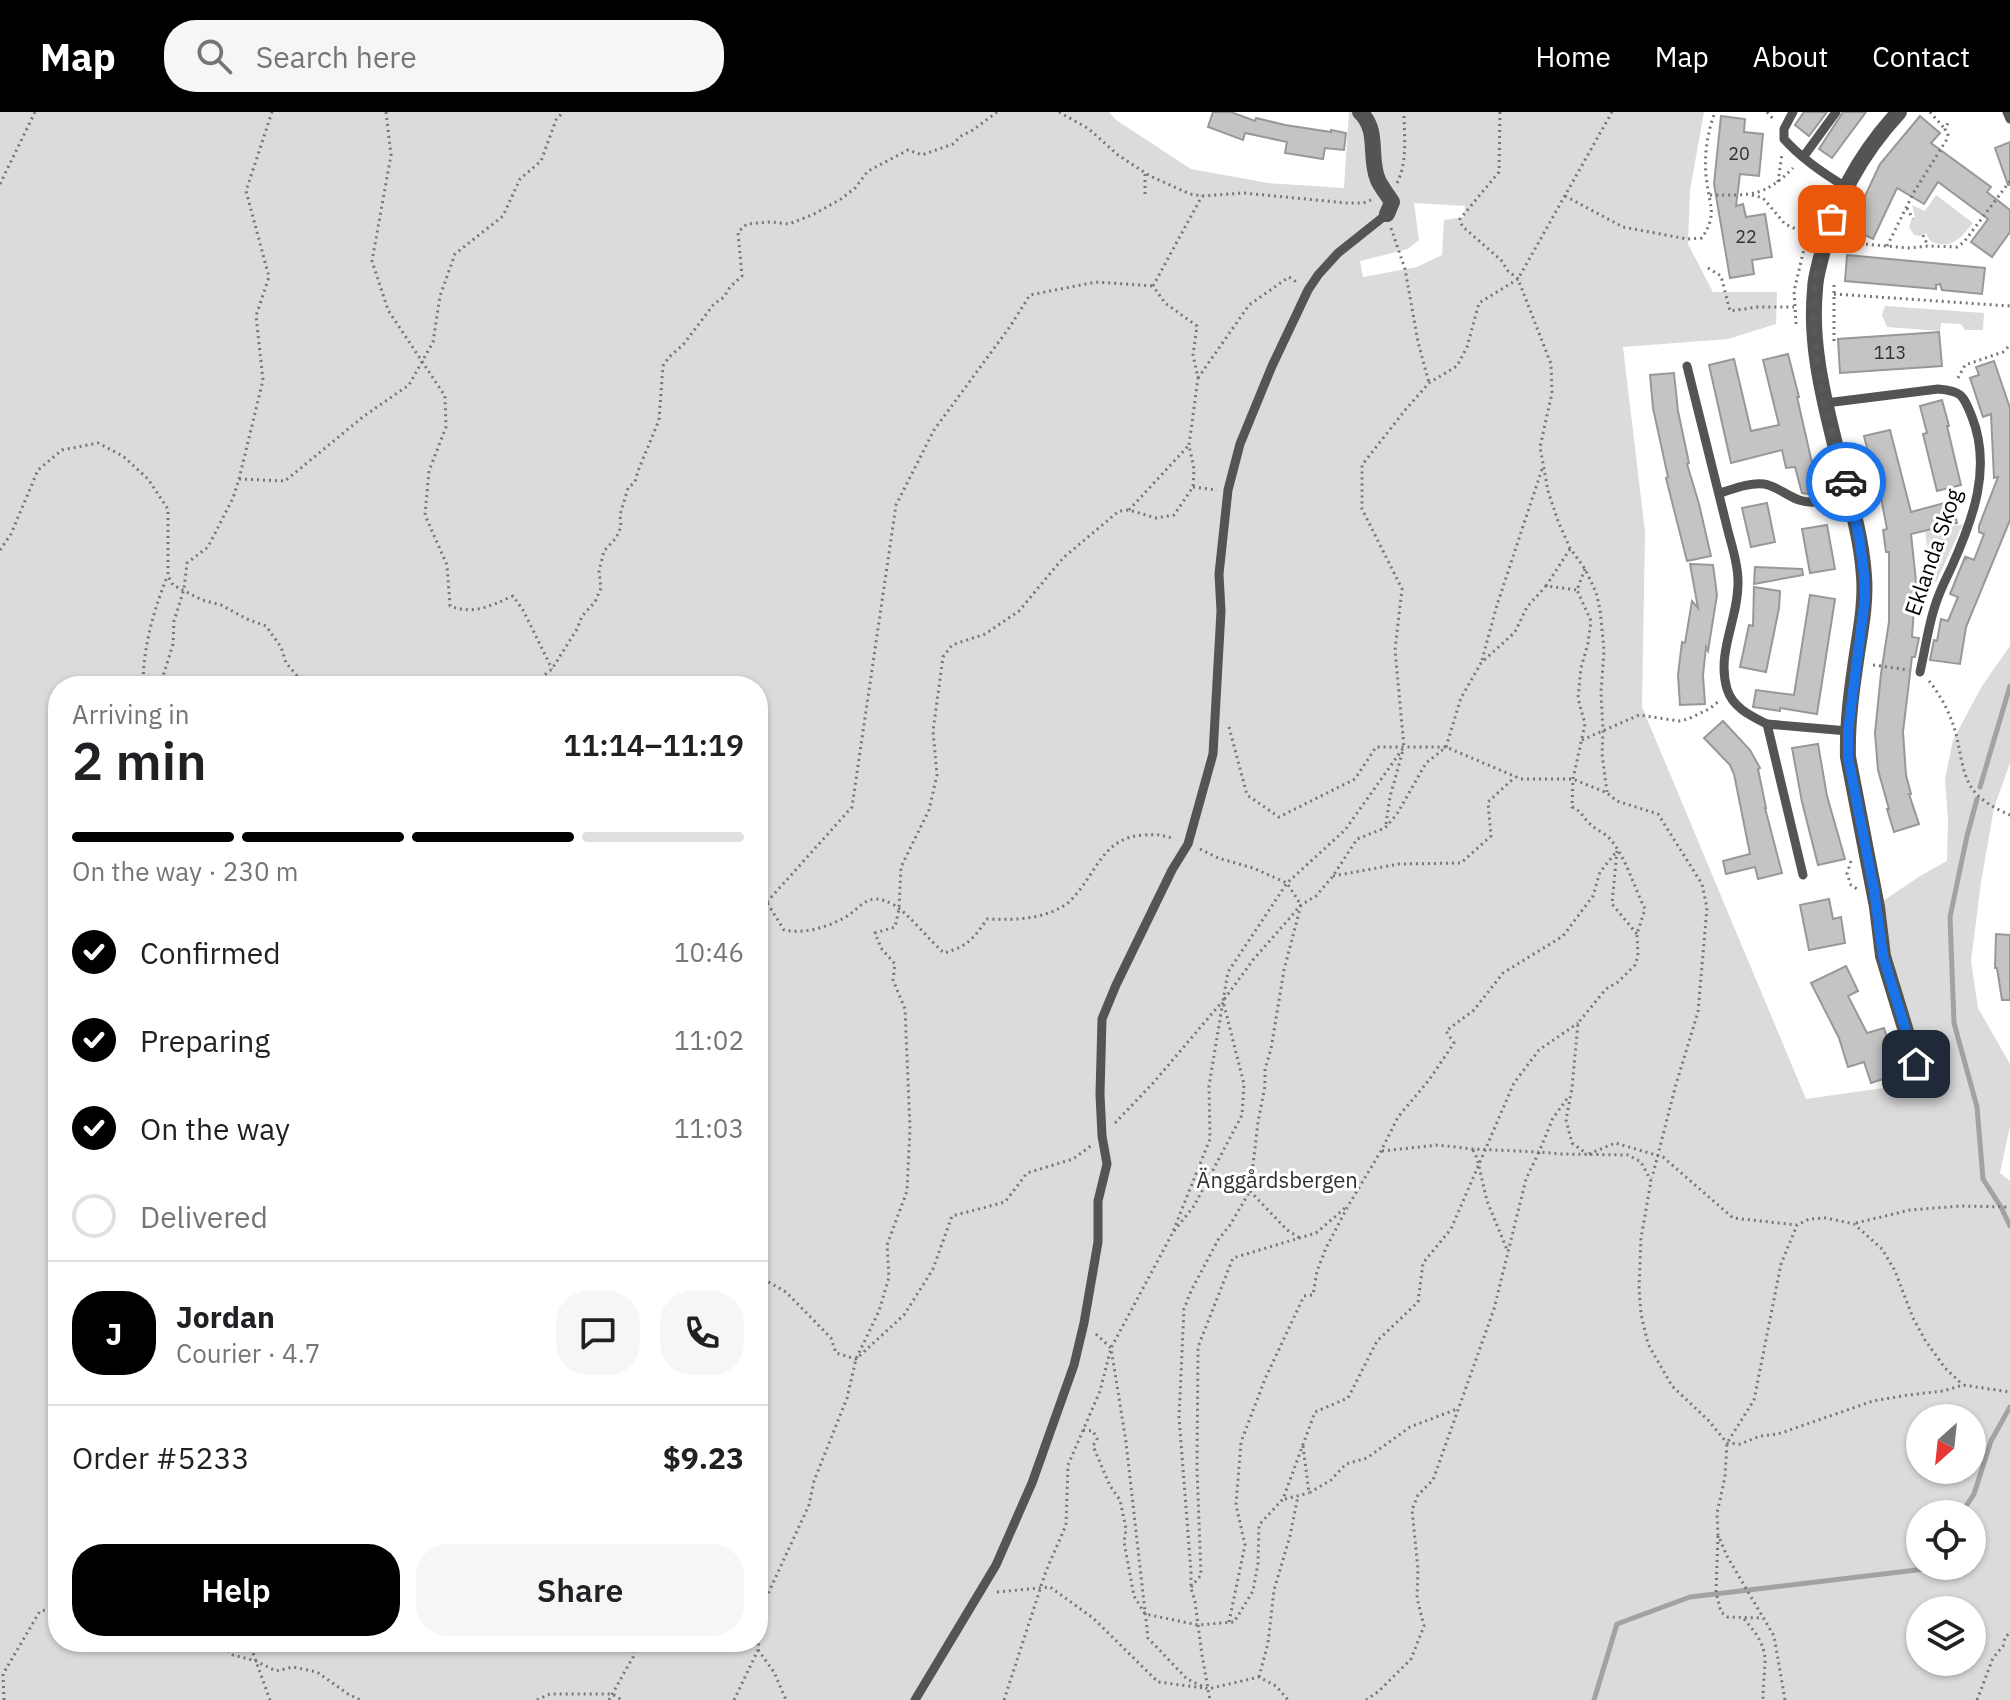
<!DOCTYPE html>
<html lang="en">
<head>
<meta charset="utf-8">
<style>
  :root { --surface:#fff; --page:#f6f6f6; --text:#202124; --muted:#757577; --line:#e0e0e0; --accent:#000 }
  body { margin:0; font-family:"IBM Plex Sans",sans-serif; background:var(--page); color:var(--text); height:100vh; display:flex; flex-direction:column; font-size:30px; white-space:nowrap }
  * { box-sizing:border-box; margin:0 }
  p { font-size:26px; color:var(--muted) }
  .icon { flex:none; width:44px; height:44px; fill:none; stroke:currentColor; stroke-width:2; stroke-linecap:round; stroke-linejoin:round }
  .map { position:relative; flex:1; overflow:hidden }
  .details { position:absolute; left:48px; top:564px; width:720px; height:976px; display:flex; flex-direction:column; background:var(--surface); border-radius:32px; box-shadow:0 2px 6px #0004 }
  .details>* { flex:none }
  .needle { width:52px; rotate:207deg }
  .buttons { position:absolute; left:1906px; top:1292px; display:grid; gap:16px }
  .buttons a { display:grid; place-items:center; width:80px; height:80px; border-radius:50%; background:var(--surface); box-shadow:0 2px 6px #0004; font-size:40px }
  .pin { position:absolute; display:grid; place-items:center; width:68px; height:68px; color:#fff; margin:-34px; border-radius:16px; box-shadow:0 4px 12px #0006 }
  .courier { position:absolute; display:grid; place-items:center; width:80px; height:80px; margin:-40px; border:6px solid #1a73e8; border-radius:50%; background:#fff; color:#222; box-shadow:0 2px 10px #0007 }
  .headline em { font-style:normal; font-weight:600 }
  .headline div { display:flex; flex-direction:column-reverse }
  .headline { display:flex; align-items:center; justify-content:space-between; height:136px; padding:0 24px }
  h1 { font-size:52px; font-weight:600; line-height:60px }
  .bar { display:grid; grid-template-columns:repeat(4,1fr); gap:12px 8px; align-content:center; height:96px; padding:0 24px }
  .bar i { height:10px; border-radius:6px; background:var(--line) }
  .bar .selected { background:var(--accent) }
  .bar p { grid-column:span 4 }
  .line { display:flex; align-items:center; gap:20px; padding:0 24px; border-top:2px solid var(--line) }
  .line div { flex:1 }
  .round { display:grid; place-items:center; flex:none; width:84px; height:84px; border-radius:32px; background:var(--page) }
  ol { padding:0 24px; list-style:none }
  li { display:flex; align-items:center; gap:24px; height:88px }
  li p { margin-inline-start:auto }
  li .icon { padding:8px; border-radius:50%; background:var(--accent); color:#fff; stroke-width:4 }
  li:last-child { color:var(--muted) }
  li i { width:44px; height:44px; border:4px solid var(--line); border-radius:50% }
  .action { display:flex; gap:16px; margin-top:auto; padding:16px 24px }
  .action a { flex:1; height:92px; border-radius:32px; background:var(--accent); color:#fff; font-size:32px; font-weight:600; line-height:92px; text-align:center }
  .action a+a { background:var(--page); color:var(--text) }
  header { display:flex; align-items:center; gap:48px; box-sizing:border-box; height:112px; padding:0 40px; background:var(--accent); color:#fff }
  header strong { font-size:38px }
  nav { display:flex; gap:44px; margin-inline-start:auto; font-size:28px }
  .search { width:560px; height:72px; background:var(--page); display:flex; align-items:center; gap:20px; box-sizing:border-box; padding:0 28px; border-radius:32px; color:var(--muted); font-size:30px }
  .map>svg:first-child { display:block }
  .green { fill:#dbdbdb; fill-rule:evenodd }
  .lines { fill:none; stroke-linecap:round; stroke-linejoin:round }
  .stream { stroke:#a2a2a2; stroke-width:5 }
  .building { fill:#c4c4c4; stroke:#989898; stroke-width:2 }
  .path { stroke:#767676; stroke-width:3; stroke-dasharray:2 4; stroke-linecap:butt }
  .lane { stroke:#545454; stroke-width:9 }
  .street { stroke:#545454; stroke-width:16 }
  .done { stroke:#595959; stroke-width:8; stroke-dasharray:0 14.4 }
  .route { stroke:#1a73e8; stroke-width:10 }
  .labels { text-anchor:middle; stroke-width:6; stroke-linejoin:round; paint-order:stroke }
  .number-label { font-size:18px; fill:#313131 }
  .street-label { font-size:22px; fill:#000; stroke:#fff }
  .park-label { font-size:22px; fill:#323232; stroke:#fff }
</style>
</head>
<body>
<header>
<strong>Map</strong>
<div class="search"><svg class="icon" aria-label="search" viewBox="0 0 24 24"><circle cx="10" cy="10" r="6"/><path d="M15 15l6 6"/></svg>Search here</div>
<nav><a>Home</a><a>Map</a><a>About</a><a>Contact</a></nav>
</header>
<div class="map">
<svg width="2010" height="1588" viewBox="0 0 2010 1588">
  <rect width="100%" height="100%" fill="#fff"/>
  <g class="green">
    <path d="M0,0H1109L1116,8L1191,57L1268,71L1344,76L1349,0H1704L1690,78L1688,132L1713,180H1777L1776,212L1728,227L1623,235L1645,420L1642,595L1806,987L1925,970L1913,919L1893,858L1883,789L1920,764L1947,749L1948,708L1945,667L1953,628L1982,574L2010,534V651L1994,696L1981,770L1971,849L1978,896L2010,952V1014L2000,1061L2010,1069V1588H0ZM1414,91L1465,94L1464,105L1444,108L1442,143L1417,155L1363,165L1360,149L1408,137L1419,128ZM58,574H758V1530H58ZM1920,1306H1972V1358H1920ZM1920,1402H1972V1454H1920ZM1920,1498H1972V1550H1920Z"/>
    <path d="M1936,83L1973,111C1964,121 1957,134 1941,132C1932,131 1929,129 1926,121L1920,124L1914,123L1909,115L1911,109L1915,105L1912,93L1925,99Z"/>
    <polygon points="1885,194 1984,201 1983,218 1965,218 1961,212 1941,211 1940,219 1887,215 1882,203"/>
    <polygon points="1963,412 1936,470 1933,469 1925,420"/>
  </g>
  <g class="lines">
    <g class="stream">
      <polyline points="1980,675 2010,574"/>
      <polyline points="1977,687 1967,724 1950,805 1954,911 1977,995 1983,1067 2001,1095 2010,1114"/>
      <polyline points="1961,1402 1974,1382 1991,1329 2010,1295"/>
      <polyline points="1594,1588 1617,1512 1690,1485 1925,1457 1926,1454"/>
    </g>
  </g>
  <g class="building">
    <polygon points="1213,0 1231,0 1255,9 1256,6 1285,13 1331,20 1331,18 1346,21 1344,38 1325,36 1323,47 1285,41 1287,30 1245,21 1243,28 1208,15"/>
    <polygon points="1804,0 1827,0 1809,24 1795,13"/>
    <polygon points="1843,0 1866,0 1832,46 1819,37"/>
    <polygon points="1721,4 1745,7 1744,20 1763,22 1759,64 1740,62 1736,94 1743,92 1746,105 1765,102 1772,145 1752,148 1754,162 1730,166 1714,72"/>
    <polygon points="1920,4 1940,21 1931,31 1991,75 1987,80 2010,98 2010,120 1992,145 1971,130 1988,107 1938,70 1924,92 1897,76 1873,127 1850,116 1880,52"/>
    <polygon points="2010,30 2010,73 2008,73 1995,36"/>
    <polygon points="1847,143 1985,156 1982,182 1942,178 1940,172 1936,173 1936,177 1845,169"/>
    <polygon points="1939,220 1942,254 1840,261 1838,227"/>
    <polygon points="1788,242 1799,285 1797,285 1815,364 1822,362 1826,378 1809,382 1802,381 1795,355 1786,356 1782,338 1731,351 1709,253 1734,247 1751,319 1779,313 1763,248"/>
    <polygon points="1994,249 2010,296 2010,408 1966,515 1960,552 1930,548 1934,528 1937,529 1941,507 1948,509 1958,485 1950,482 1965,445 1966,447 1967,445 1974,448 1984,422 1979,420 1979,414 1998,365 1994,366 1991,302 1983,305 1970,266 1979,263 1976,255"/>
    <polygon points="1674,261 1678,299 1689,351 1687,352 1699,392 1711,444 1687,449 1666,366 1668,365 1653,296 1650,263"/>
    <polygon points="1942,288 1949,314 1947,314 1961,373 1937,379 1923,322 1927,321 1920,294"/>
    <polygon points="1890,318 1911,400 1952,389 1957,411 1911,422 1916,469 1912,525 1919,526 1915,545 1912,545 1903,620 1906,663 1911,682 1909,682 1919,712 1894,720 1887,697 1889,697 1878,658 1875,621 1881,562 1889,510 1889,440 1886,440 1883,418 1887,417 1879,375 1877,376 1864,324"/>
    <polygon points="1767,391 1775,430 1751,435 1742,396"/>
    <polygon points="1827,413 1835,457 1810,461 1802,417"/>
    <polygon points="1690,452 1713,453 1717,483 1708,539 1706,535 1703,563 1705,592 1680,593 1678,563 1682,530 1685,531 1692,489 1698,496"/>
    <polygon points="1755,455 1802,457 1803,463 1754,472"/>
    <polygon points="1754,475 1780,479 1779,496 1766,560 1740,555 1749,513 1753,514"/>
    <polygon points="1810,483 1835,487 1817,602 1780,596 1780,599 1753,595 1756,578 1794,583"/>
    <polygon points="1723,609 1750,638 1760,656 1758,657 1766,696 1765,696 1782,761 1758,767 1755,755 1726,762 1723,749 1750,742 1734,662 1730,653 1704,626"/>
    <polygon points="1818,632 1827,684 1845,747 1818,753 1802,690 1792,636"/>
    <polygon points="1829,787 1833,807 1841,805 1845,831 1809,838 1800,793"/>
    <polygon points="1996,822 2010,823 2010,888 2002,888 1997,856 1995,856"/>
    <polygon points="1846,854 1858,879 1848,884 1867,921 1884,916 1898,962 1871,971 1864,950 1848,955 1839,926 1811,871"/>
  </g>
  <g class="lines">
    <g class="path">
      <path d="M386,0L391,43L372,149L388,198L445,284L446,315L429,359L425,403L447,453L450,494C474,503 490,494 513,484L523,498L552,557"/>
      <polyline points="1059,0 1089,17 1118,43 1150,64 1190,82 1202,84 1243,81 1347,91 1363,91 1371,88"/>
      <polyline points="1500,0 1499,60 1460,107 1462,114 1501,148 1508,159 1518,167 1551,252 1552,281 1540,335 1548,379 1558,409 1570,436 1585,457 1596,480 1600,497 1604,538 1601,581 1603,619 1602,642 1607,680"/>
      <polyline points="1767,0 1775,9"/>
      <polyline points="1930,0 1945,17"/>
      <polyline points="1778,70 1782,42"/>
      <path d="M1397,71C1408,49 1404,24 1404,0"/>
      <polyline points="0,72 35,0"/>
      <polyline points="1145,82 1145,61"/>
      <path d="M1710,83C1750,83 1763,86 1793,56"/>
      <polyline points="1752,83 1763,86 1785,112 1809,123"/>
      <path d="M1565,84L1623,115L1687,127L1702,126C1717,103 1710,95 1707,71C1703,48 1707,21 1715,0"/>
      <polyline points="1907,96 1913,107"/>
      <polyline points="1391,116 1405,157 1418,230 1429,271"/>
      <polyline points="1923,123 1928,134"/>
      <polyline points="1842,130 1908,136 1928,134 1957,135 1964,130 2010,69"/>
      <polyline points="1887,134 1914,80 1947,27 1948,22 1945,17 1948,11"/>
      <polyline points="1708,156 1721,164 1730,199 1758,195 1794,195"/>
      <polyline points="1153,174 1202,84"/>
      <polyline points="1834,182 2010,194"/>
      <polyline points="1796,212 1794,179 1804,137"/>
      <polyline points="1834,229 1834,169"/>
      <polyline points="1198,266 1249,193 1289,165 1298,171"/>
      <polyline points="1958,266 1965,253 2003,240 2010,233"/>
      <polyline points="239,367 285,369 364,304 409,273 433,230 440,184 455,142 503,104 520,67 541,49 556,8 563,0"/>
      <polyline points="1193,375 1217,378"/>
      <polyline points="1129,398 1189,333"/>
      <polyline points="0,438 11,422 38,358 62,338 98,331 123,344 148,367 168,397 168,464 173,473 202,488 221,493 247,507 266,514 281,535 286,551 299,566 304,574"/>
      <path d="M1585,457L1577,478L1591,509L1588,531L1581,556L1578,586L1585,612L1573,667L1572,695C1581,698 1583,706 1590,712C1596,718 1605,721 1611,728C1627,748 1634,775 1645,797L1637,822L1638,844L1635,853L1618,870L1606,877L1578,911L1572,976L1566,1008L1572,1031L1587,1042"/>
      <polyline points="1546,474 1570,437"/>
      <polyline points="1482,548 1497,493 1542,357"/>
      <polyline points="1873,553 1909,558"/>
      <path d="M1929,569C1943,586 1954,609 1958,631C1961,645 1963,661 1970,673C1977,687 1996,697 2010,703"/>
      <path d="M143,574C143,536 153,500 167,465"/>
      <polyline points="160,574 173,532 174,509 184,477 187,451 208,435 233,386 239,367 263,268 256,204 269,165 246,79 272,0"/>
      <polyline points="531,574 552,557 577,517 582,504 595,490 601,476 599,459 604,439 616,426 621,415 620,403 628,376 635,370 638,359 659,308 663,254 669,245 683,233 714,192 724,185 730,175 742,164 738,120 747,112 771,110 789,112 814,102 841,87 855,76 868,59 908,38 922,43 953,32 961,24 973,18 997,0"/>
      <polyline points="1229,615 1247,683 1279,705 1355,667 1376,635 1446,635 1521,667 1573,667 1607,681 1617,689 1658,702 1702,772 1707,796 1698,900 1676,972 1652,1066"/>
      <polyline points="1582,628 1639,603 1679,609 1688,607 1709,597 1719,589"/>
      <polyline points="1386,712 1390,685 1403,638"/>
      <polyline points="1200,737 1218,746 1253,756 1287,771 1301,793 1284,858 1271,937 1265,957 1265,974 1258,1010 1250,1079 1230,1113 1218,1128 1191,1179 1184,1197 1179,1305 1191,1460 1191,1476 1195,1490 1202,1543 1210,1588"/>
      <polyline points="1617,739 1612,792 1637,822"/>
      <polyline points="1851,749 1847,762 1851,773 1857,777"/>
      <polyline points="1333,764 1399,752 1461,751 1491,724 1488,690 1515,665"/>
      <path d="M758,776L784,818C804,822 825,816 844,806C863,795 867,778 894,793C909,802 929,828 944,841C966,835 974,827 987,807C1014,808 1041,808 1065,793C1070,790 1074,785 1078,780C1099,754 1106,725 1144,723C1156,722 1164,723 1174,727"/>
      <polyline points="758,798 766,791 852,695 896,393 934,318 1009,216 1030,183 1096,170 1153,174"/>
      <polyline points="1115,1011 1154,970 1221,891"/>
      <polyline points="1473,1038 1477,1046 1487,1089 1508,1140"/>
      <polyline points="1382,1039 1438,1033 1472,1037 1539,1040 1553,1006 1569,984"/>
      <polyline points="1589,1042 1615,1031 1663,1045 1733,1106 1797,1113 1809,1107 1826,1106 1854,1112 1882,1137 1895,1159 1913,1206 1925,1228 1945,1256 1963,1273"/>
      <polyline points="1250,1079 1287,1118 1300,1126"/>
      <polyline points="1856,1111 1910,1098 1961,1094 2010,1095"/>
      <polyline points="1174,1119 1194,1094 1242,1003 1244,972 1223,889 1228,860 1287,771 1345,718 1404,635 1395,538 1402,477 1362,397 1362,353 1406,297 1429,271 1457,254 1467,235 1479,191 1518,167 1612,0"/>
      <polyline points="758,1164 786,1180 831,1226 836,1241 856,1247 904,1203 933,1157 952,1104 1005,1090 1027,1061 1073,1047 1092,1033"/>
      <polyline points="1096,1222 1111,1236 1126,1330 1148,1526 1187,1567 1208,1577 1259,1565 1276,1574 1288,1588"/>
      <polyline points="1083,1318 1093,1319 1097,1327 1093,1334 1110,1374 1120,1388 1126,1417 1124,1430 1134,1484 1145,1502 1198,1513 1234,1510 1253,1479 1258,1451 1259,1413 1283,1387 1315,1300 1348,1286 1377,1229 1418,1190 1423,1151 1451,1117 1514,971 1539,938 1578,911"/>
      <polyline points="1303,1334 1309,1381 1331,1368 1346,1352 1367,1346 1410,1315 1457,1297"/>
      <polyline points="1285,1387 1309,1381"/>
      <polyline points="1718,1424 1716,1480 1721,1500 1728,1505 1762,1506"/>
      <polyline points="1191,1475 1201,1463 1197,1357 1198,1235 1233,1146 1316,1121 1345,1096"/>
      <polyline points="997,1480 1050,1475 1093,1506 1158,1570 1204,1576"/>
      <path d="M1744,1507C1774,1541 1763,1547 1763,1588"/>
      <polyline points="1229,1510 1245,1433 1236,1393 1241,1330 1265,1267 1304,1184 1313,1183 1317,1159 1326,1136 1348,1094 1381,1039 1398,1005 1429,968 1454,931 1446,919 1474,898 1503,861 1563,824 1593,784 1600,760 1617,739"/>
      <polyline points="219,1530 233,1543 256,1549 276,1559 293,1555 317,1560 348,1582 360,1588"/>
      <polyline points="249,1530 270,1588"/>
      <polyline points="758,1538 774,1560 786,1588"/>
      <polyline points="1259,1565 1268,1531 1274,1478 1290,1424 1298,1384"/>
      <polyline points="4,1588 3,1562 40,1499 58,1496"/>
      <polyline points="537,1588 550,1582 612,1582 622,1588"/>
      <polyline points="609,1588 633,1545 634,1530"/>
      <polyline points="734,1588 758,1538 761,1497 809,1393 814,1369 847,1286 856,1247 879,1199 889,1165 887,1133 907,1079 910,1017 905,897 893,868 895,852 881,836 875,821 895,815 899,797 901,755 929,698 937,663 933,619 943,545 952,533 985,522 1019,499 1063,446 1119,399 1129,398 1156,406 1174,403 1193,375 1194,357 1189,333 1198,266 1193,243 1197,214 1165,191 1153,174"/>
      <polyline points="1004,1588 1046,1459 1066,1413 1068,1353 1100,1279 1111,1236 1172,1122 1210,1027 1209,974 1223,889 1253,848 1301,793 1316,784 1333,764 1357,727 1385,716 1397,702 1426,651 1446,635 1461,586 1481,551 1515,520 1527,495 1546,474 1577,478"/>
      <polyline points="1366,1588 1379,1579 1411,1547 1424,1514 1417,1486 1418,1457 1412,1398 1418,1383 1433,1368 1494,1197 1526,1067 1539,1040 1561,1042 1628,1043 1641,1050 1651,1069 1641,1126 1639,1176 1641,1202 1648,1232 1672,1274 1708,1308 1727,1331 1740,1332 1760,1324 1778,1322 1873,1289 1908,1283 1943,1279 1963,1273 2010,1280"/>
      <polyline points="1785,1588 1774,1524 1727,1444 1718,1423 1717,1401 1725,1365 1727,1331 1754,1288 1781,1152 1797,1113"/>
      <polyline points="1977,1588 1993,1546 2003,1534 2005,1525 2010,1521"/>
    </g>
    <g class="lane">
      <path d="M1793,0L1784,17V27C1801,46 1824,62 1846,75"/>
      <polyline points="2007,0 2010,7"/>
      <polyline points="1804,44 1836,0"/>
      <path d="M1687,254C1700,308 1714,361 1727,415C1731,432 1738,450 1738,469C1739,506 1716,540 1727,577C1733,596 1751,604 1767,612L1803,763"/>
      <path d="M1826,291L1938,277C1962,279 1963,283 1972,305C1992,356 1973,407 1952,454C1946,467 1939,480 1935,494C1928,515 1925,538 1920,560"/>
      <path d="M1720,381C1733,377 1750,370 1764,372C1777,374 1787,384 1799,388C1815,394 1834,386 1850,383"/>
      <polyline points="1767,612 1848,619"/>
      <polyline points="915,1588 996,1453 1032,1371 1074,1253 1084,1211 1098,1130 1098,1089 1107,1052 1102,1024 1100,982 1102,907 1116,873 1172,758 1188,732 1213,642 1221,499 1219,462 1228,378 1240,332 1272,254 1308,178 1318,163 1338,141 1387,102"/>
    </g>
    <g class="street">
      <path d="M1360,0C1380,19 1368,45 1378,68C1381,75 1388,83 1392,90L1387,102"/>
      <path d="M1899,0C1861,41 1835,88 1822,142C1819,154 1815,166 1815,178C1810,228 1822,280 1834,328C1845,373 1861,417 1864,464C1866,490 1861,516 1857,542C1852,576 1847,610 1848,645L1877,795L1883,844L1916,952"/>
    </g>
  </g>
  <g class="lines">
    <path class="done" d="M1832,107C1825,130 1816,155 1814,179C1810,241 1828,311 1846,370"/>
    <polyline class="route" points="1846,370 1859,424 1864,463 1865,486 1848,619 1848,645 1874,778 1883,844 1916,952"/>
  </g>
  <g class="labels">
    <g class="number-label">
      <text x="1739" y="48">20</text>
      <text x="1746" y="131">22</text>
      <text x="1890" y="247">113</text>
    </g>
    <g class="street-label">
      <text transform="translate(1933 440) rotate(-71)" y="8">Eklanda Skog</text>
    </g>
    <g class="park-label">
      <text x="1277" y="1076">Änggårdsbergen</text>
    </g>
  </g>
</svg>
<div class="buttons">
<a><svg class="needle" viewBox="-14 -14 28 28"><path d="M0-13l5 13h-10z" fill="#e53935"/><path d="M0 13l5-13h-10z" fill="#757577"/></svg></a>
<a><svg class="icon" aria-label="locate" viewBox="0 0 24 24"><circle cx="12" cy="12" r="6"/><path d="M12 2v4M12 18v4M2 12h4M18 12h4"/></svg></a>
<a><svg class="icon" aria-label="layers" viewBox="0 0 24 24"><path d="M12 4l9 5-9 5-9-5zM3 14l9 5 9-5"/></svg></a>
</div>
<div class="pin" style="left:1832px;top:107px;background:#ea580c"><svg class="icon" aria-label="bag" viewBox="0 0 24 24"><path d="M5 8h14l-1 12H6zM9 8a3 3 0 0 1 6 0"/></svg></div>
<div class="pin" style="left:1916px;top:952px;background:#1f2937"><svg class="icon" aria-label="home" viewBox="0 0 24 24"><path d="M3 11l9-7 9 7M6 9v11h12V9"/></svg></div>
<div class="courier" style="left:1846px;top:370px"><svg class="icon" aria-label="car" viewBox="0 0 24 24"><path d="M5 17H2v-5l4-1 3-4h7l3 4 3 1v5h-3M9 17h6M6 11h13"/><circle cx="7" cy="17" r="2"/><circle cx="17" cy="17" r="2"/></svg></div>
<section class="details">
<div class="headline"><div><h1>2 min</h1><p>Arriving in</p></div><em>11:14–11:19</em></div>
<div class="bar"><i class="selected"></i><i class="selected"></i><i class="selected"></i><i></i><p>On the way · 230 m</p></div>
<ol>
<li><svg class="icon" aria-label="check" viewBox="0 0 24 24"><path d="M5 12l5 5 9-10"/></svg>Confirmed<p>10:46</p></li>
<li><svg class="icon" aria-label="check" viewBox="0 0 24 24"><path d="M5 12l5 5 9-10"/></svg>Preparing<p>11:02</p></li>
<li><svg class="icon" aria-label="check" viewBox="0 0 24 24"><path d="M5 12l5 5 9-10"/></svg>On the way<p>11:03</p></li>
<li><i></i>Delivered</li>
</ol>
<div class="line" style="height:144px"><b class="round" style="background:var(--accent);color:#fff">J</b><div><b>Jordan</b><p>Courier · 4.7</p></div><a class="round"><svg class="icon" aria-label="chat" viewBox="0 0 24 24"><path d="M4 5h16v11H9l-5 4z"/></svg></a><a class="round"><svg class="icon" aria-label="phone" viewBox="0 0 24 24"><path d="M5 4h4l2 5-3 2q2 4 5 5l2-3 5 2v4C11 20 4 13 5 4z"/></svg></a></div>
<div class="line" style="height:104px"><div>Order #5233</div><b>$9.23</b></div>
<div class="action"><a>Help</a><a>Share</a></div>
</section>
</div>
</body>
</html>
